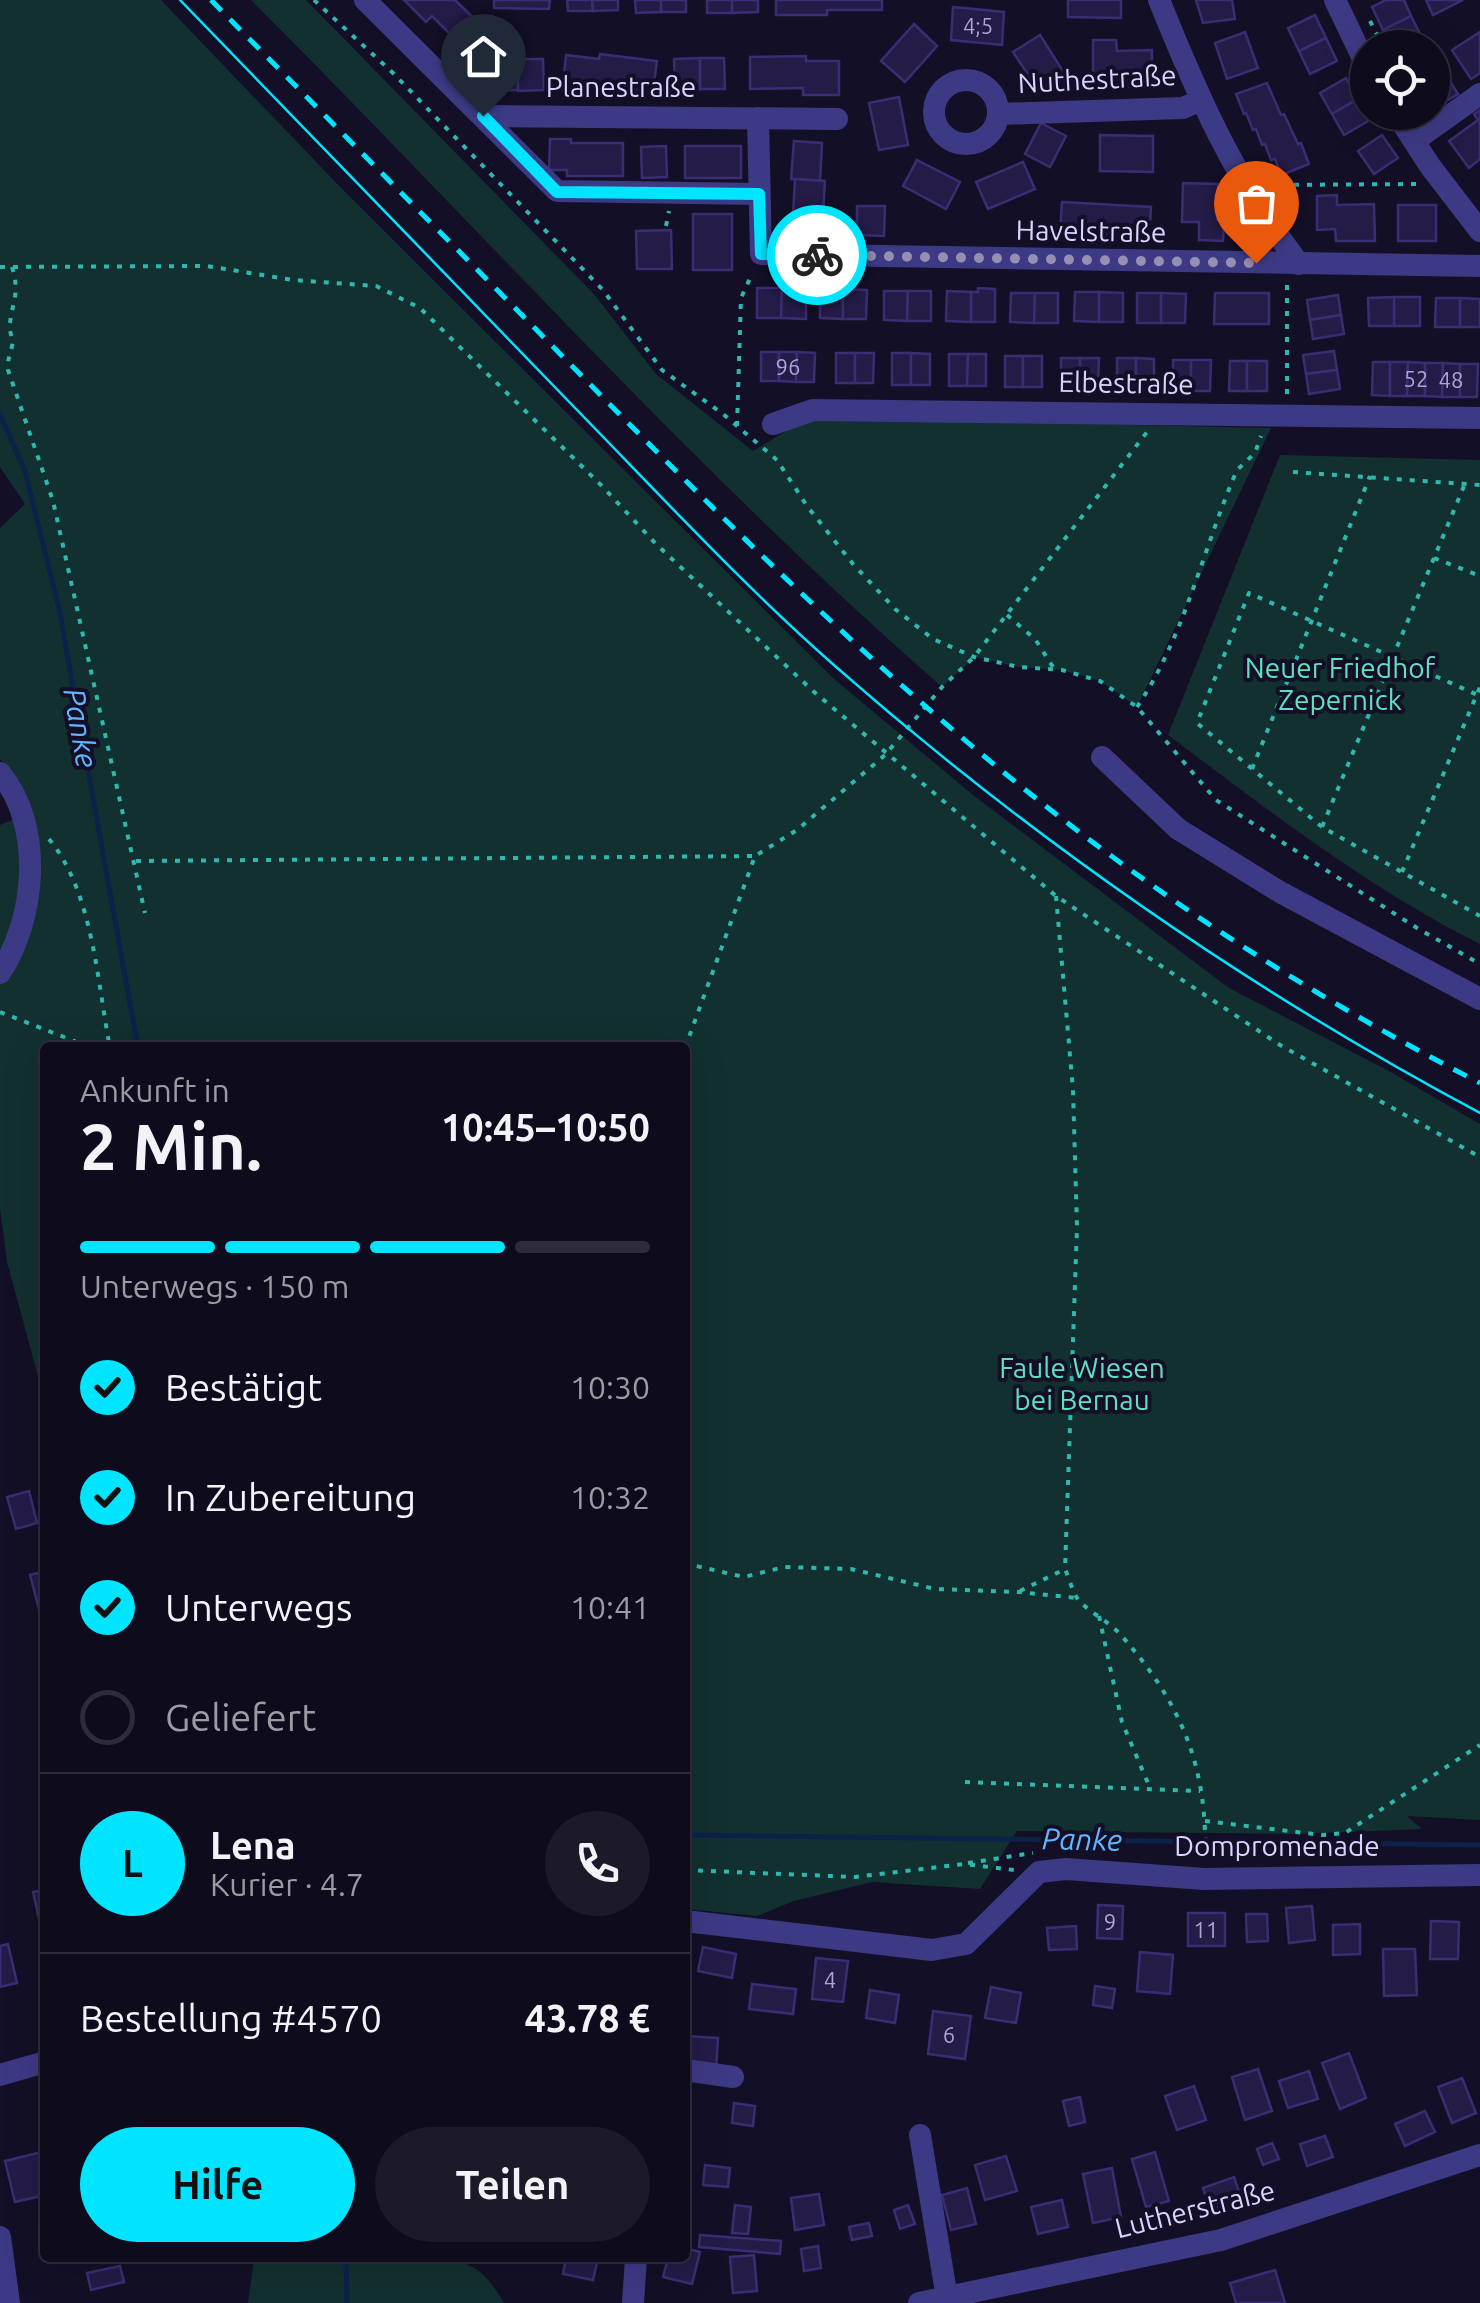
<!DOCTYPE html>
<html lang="de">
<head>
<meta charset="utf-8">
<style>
  :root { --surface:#0e0b1c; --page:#1c1929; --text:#f1f3f6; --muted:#9b9ba3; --line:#2e2b3b; --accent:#00e5ff }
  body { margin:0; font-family:Ubuntu,sans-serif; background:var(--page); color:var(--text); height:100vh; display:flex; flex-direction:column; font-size:38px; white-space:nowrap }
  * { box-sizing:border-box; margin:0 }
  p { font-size:32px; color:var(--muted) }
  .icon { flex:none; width:55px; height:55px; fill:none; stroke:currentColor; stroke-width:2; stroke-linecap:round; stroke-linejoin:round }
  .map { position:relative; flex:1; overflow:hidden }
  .drawer { position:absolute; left:40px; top:1042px; width:650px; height:1220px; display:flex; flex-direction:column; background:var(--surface); border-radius:10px; box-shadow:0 10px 40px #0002,0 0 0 2px var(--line) }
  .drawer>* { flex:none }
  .controls { position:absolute; left:1350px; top:30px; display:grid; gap:20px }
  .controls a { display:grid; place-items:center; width:100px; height:100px; border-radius:50%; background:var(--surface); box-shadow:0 10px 40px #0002,0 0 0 2px var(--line); font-size:50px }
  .pin { position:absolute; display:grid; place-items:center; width:85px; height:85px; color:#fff; margin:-102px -42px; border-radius:50% 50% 50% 0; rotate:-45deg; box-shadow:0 0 10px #0007 }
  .pin .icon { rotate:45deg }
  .courier { position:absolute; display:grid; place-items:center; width:100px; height:100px; margin:-50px; border:8px solid #00e5ff; border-radius:50%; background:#fff; color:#222; box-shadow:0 2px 12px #0007 }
  .overview em { font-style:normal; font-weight:700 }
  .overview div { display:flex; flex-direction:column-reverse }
  .overview { display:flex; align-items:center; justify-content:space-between; height:170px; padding:0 40px }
  h1 { font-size:65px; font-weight:700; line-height:75px }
  .bar { display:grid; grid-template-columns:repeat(4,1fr); gap:15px 10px; align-content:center; height:120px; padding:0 40px }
  .bar i { height:12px; border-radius:8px; background:var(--line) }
  .bar .on { background:var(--accent) }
  .bar p { grid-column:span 4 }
  .line { display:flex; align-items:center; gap:25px; padding:0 40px; border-top:2px solid var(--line) }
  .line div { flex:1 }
  .round { display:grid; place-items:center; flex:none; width:105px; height:105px; border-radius:52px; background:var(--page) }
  ol { padding:0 40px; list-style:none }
  li { display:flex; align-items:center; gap:30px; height:110px }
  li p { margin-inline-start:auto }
  li .icon { padding:10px; border-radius:50%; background:var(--accent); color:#111; stroke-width:4 }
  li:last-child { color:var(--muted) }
  li i { width:55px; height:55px; border:5px solid var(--line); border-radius:50% }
  .primary-button { display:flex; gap:20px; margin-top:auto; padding:20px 40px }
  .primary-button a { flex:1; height:115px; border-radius:60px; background:var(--accent); color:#111; font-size:40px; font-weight:700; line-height:115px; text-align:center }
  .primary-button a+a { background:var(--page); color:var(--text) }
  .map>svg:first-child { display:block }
  .green { fill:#12302f }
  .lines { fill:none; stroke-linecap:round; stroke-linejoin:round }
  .stream { stroke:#0c2248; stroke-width:5 }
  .building { fill:#241b47; stroke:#3b2d73; stroke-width:2.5 }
  .path { stroke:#2fb8b0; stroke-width:4; stroke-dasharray:5 8; stroke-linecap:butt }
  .minor { stroke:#3d3a85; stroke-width:22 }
  .tram { stroke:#00e5ff; stroke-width:2.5 }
  .rail { stroke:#00e5ff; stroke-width:5; stroke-dasharray:15 12; stroke-linecap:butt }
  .done { stroke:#948fb3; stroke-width:10; stroke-dasharray:0 18 }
  .route { stroke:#00e5ff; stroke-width:12 }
  .labels { text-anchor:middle; stroke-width:8; stroke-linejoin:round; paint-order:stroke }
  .number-label { font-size:22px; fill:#aca6d1 }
  .street-label { font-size:28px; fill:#d9d4ff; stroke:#130f26 }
  .park-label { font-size:28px; fill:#5fe0c0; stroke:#130f26 }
  .water-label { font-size:30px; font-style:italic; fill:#62b6ff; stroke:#130f26 }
</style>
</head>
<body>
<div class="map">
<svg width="1480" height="2303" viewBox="0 0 1480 2303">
  <rect width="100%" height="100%" fill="#130f26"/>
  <g class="green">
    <polygon points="0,0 161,0 343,190 833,678 973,795 1229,988 1389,1071 1480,1124 1480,1820 1407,1816 1422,1829 1296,1834 1017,1831 980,1889 872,1882 794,1901 757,1916 685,1909 685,1048 45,1048 45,1402 7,1262 0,1208 0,825 14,819 13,775 0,759 0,528 25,504 0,467"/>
    <path d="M251,0H306L594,294L656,374L753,451L808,418L1271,428L1137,707L1100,681L1062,670L1019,667L975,657L942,687C697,473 481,230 251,0Z"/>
    <path d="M1280,455L1480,460V944C1368,888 1268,810 1168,735Z"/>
    <path d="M254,2258H406L407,2262C459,2261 475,2253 504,2303H248Z"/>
  </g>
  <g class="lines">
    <g class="stream">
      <polyline points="0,414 25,471 59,609 138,1048"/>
      <polyline points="685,1835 1480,1845"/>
      <polyline points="346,2258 347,2303"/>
    </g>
  </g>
  <g class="building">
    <polygon points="404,0 455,0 488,32 468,52 432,16 426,22"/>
    <polygon points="494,0 550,0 549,9 494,8"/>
    <polygon points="567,0 592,0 593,11 568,11"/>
    <polygon points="592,0 618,0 618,10 593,11"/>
    <polygon points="635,0 661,0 661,12 636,13"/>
    <rect x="661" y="0" width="25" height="12"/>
    <rect x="707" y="0" width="25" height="13"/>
    <polygon points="732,0 758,0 758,12 732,13"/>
    <polygon points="776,0 882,0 882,10 827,10 827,15 776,15"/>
    <polygon points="1068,0 1121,0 1121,18 1068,17"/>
    <polygon points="1196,0 1232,0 1235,19 1203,23"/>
    <polygon points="1386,0 1404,0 1411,16 1383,30 1372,7"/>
    <polygon points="1426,0 1463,0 1433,15"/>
    <polygon points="953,7 1004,12 1002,45 951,40"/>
    <polygon points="1315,15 1326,38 1299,51 1288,28"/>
    <polygon points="1411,16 1422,38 1404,48 1392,48 1383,30"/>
    <polygon points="914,24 937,46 905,82 881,61"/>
    <polygon points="1245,32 1258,68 1227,79 1215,43"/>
    <polygon points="1480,32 1480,73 1471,79 1452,50"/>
    <polygon points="1040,35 1066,76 1040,93 1013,52"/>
    <polygon points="1326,38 1337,61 1310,74 1299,51"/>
    <polygon points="1093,40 1116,40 1117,51 1152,50 1152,87 1113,87 1113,79 1093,79"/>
    <polygon points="600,54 657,61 653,91 563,84 566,55 599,59"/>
    <polygon points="806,56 806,61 839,61 839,95 803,95 803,88 750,89 750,57"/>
    <polygon points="700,58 700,89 675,90 674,59"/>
    <polygon points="700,58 724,58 725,89 700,89"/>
    <polygon points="518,59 518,90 493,91 492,60"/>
    <polygon points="518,59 543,59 544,90 518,91"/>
    <polygon points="1445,73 1458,94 1432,109 1432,80"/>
    <polygon points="1346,78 1358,99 1332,114 1320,93"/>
    <polygon points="1267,83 1281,115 1284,114 1298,144 1301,143 1309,164 1281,175 1275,159 1271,160 1265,144 1262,145 1256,129 1253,130 1246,113 1244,114 1236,94"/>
    <polygon points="899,97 908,145 879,150 869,103"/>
    <polygon points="1358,99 1370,120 1344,135 1332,114"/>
    <polygon points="1480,110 1480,159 1469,168 1449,141 1478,120 1474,114"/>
    <polygon points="1041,123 1066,136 1050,167 1025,154"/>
    <polygon points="1100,135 1153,136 1153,172 1100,171"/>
    <polygon points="1382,135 1398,158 1374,174 1358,151"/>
    <polygon points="550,139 571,139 571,143 623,143 623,176 567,176 567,170 549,170"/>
    <polygon points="794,141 822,143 820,181 791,179"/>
    <polygon points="666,146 667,177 642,178 641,147"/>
    <rect x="685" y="146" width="56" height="32"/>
    <polygon points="917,160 960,182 946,209 903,186"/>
    <polygon points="1023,162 1035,189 988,209 976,182"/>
    <polygon points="795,179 825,181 822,232 792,230"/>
    <polygon points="1183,183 1218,184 1217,220 1224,220 1223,241 1199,240 1199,222 1182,222"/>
    <polygon points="1337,195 1337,205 1374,204 1375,241 1336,241 1335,229 1317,230 1317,196"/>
    <polygon points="1062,202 1151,207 1149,237 1060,233"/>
    <rect x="1398" y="205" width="38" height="36"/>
    <polygon points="857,206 885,206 884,236 857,235"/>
    <rect x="693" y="214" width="39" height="56"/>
    <polygon points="671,230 672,269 637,269 636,231"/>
    <polygon points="757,288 782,288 781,318 757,318"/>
    <polygon points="782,288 806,289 806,319 781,318"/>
    <polygon points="978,288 995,289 995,322 971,322 971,292 978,292"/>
    <polygon points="820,289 843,289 843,319 820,318"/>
    <polygon points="843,289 867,290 866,319 843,319"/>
    <polygon points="884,291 908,291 907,321 884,320"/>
    <polygon points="908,291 931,291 931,321 907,321"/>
    <polygon points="947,291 971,292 971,322 946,321"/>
    <polygon points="1075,292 1099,292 1099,322 1074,321"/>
    <polygon points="1099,292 1123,293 1123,322 1099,322"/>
    <polygon points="1011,293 1035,293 1034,323 1010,322"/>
    <polygon points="1035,293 1058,293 1058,323 1034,323"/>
    <rect x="1137" y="293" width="24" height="30"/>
    <polygon points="1161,293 1186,294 1185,323 1161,323"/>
    <polygon points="1215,293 1269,293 1269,324 1214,324"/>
    <polygon points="1338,295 1341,315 1310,320 1307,300"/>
    <rect x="1394" y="297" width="26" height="29"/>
    <polygon points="1394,297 1394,326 1369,326 1368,298"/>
    <polygon points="1436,298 1460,298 1460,327 1435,327"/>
    <polygon points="1460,298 1480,299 1480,327 1460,327"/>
    <polygon points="1341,315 1344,334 1313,339 1310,320"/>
    <polygon points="1334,351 1337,370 1306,374 1303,355"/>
    <rect x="761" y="352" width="18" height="29"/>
    <polygon points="779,352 797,352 796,382 779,381"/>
    <polygon points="797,352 815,353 814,382 796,382"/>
    <rect x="836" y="353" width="19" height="30"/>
    <polygon points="855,353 874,353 873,383 855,383"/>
    <rect x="892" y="353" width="19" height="32"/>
    <polygon points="911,353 930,354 930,385 911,385"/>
    <polygon points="949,354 968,354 967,386 949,386"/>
    <polygon points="968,354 986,354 986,386 967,386"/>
    <rect x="1005" y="356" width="18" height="31"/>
    <rect x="1023" y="356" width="19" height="31"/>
    <polygon points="1061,358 1080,358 1080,389 1061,388"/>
    <polygon points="1080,358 1099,358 1098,389 1080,389"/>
    <rect x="1117" y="358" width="19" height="32"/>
    <polygon points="1136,358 1154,359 1154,390 1136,390"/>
    <rect x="1173" y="360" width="18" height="31"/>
    <polygon points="1191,360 1211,360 1210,391 1191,391"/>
    <polygon points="1230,361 1247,361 1247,391 1229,391"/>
    <rect x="1247" y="361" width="20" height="30"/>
    <polygon points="1373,362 1390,362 1390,396 1372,395"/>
    <polygon points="1390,362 1408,362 1407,396 1390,396"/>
    <polygon points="1408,362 1425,363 1425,396 1407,396"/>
    <polygon points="1425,363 1443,363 1442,397 1425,396"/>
    <polygon points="1443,363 1460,364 1460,397 1442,397"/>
    <polygon points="1460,364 1478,364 1477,397 1460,397"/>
    <polygon points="1337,370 1340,389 1309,394 1306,374"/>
    <polygon points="29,1491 37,1523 16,1529 7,1497"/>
    <polygon points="45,1571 45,1611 40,1613 30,1575"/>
    <polygon points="45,1890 45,1922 40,1923 33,1892"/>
    <polygon points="1098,1905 1123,1906 1122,1939 1097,1938"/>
    <polygon points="1312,1906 1315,1940 1289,1943 1286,1908"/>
    <rect x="1188" y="1913" width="37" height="33"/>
    <polygon points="1246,1914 1267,1914 1268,1941 1247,1942"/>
    <polygon points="1431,1921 1459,1922 1458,1959 1430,1959"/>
    <polygon points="1360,1924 1360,1954 1333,1955 1333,1925"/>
    <polygon points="1076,1926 1077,1949 1049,1950 1047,1928"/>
    <polygon points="8,1944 17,1983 0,1987 0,1946"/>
    <polygon points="703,1947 736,1954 732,1978 698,1971"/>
    <polygon points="1383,1949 1415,1949 1417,1995 1384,1996"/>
    <polygon points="1140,1952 1173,1955 1170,1994 1137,1991"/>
    <polygon points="816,1958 848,1961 843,2002 812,1999"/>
    <polygon points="752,1984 796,1989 793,2014 749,2009"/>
    <polygon points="1095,1986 1115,1989 1112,2008 1093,2005"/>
    <polygon points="991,1987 1021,1993 1016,2023 985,2018"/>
    <polygon points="870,1990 899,1995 895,2023 866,2018"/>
    <polygon points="933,2011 971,2016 965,2059 928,2054"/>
    <polygon points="685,2036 718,2038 716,2070 685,2067"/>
    <polygon points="1349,2053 1366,2098 1340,2109 1322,2063"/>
    <polygon points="1258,2069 1272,2111 1245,2120 1232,2077"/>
    <polygon points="1309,2071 1318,2099 1288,2108 1279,2081"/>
    <polygon points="1462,2078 1476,2113 1452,2123 1438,2087"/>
    <polygon points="1194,2086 1206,2120 1177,2130 1165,2096"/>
    <polygon points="1080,2097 1085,2122 1069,2126 1063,2101"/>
    <polygon points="734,2103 755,2106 753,2126 732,2123"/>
    <polygon points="1425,2111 1435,2132 1405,2146 1395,2124"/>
    <polygon points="1325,2136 1333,2157 1307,2166 1300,2144"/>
    <polygon points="1272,2143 1279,2159 1263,2165 1257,2149"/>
    <polygon points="45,2151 45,2195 15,2202 5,2161"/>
    <polygon points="1155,2152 1169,2201 1146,2207 1132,2159"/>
    <polygon points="1006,2156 1017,2191 985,2200 975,2165"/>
    <polygon points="705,2165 730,2168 728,2187 703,2185"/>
    <polygon points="1112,2168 1121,2217 1093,2223 1083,2174"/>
    <polygon points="1234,2177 1242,2200 1210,2210 1203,2188"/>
    <polygon points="967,2188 976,2224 951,2230 942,2195"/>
    <polygon points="819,2194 824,2225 795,2230 791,2198"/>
    <polygon points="1062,2200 1068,2227 1038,2234 1031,2207"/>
    <polygon points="735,2205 751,2207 748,2234 732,2233"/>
    <polygon points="908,2205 915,2224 900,2229 894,2210"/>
    <polygon points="869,2223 872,2236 852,2240 849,2227"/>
    <polygon points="700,2235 781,2241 780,2254 699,2247"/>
    <polygon points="818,2246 821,2268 804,2271 801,2249"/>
    <polygon points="685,2248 700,2252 692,2284 663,2277 668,2258 685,2258"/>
    <polygon points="754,2255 757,2291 733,2293 730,2257"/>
    <polygon points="566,2258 598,2258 593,2280 563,2274"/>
    <polygon points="120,2266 124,2282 91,2290 87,2273"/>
    <polygon points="1275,2270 1285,2303 1236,2303 1230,2283"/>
  </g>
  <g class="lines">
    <g class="path">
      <polyline points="314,0 393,73 603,290 662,370 723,414 777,460 807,506 853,564 895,609 933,639 974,657 1019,667 1062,670 1100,681 1137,707 1216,800 1417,928 1480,964"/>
      <polyline points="1370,21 1384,48"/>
      <polyline points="1268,185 1419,184"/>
      <polyline points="666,226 669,211"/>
      <polyline points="0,267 207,266 293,280 376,286 420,308 601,485 656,544 813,691 1056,896 1280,1045 1480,1157"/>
      <path d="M12,267C20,293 13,299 10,323C8,331 14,338 12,346C10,356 7,360 8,370L53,501L145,913"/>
      <polyline points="1287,285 1287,395"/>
      <polyline points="737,426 741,298 752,274"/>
      <polyline points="1293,472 1480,485"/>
      <polyline points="1464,486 1322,827 1480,916"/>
      <polyline points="1434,558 1480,576"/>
      <polyline points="1007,615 1035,639 1053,667"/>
      <path d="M1137,707C1185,636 1203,548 1237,470L1255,453L1261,436"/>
      <polyline points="1252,769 1370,476"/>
      <polyline points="1322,827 1197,723 1249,593 1480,696"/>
      <path d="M49,839C93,892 97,981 110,1048"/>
      <polyline points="136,861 755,856"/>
      <polyline points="1402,872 1480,687"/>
      <path d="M1056,896L1073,1090L1077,1227L1065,1569C1069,1578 1072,1590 1077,1598C1088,1612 1107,1620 1119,1633C1181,1702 1208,1766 1205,1859"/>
      <polyline points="0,1012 92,1048"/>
      <polyline points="685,1048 755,856 797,830 885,755 942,687 974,657 1147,432"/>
      <polyline points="685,1561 692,1565 744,1577 784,1567 851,1569 935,1589 1019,1592 1077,1598"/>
      <polyline points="1020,1591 1065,1569"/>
      <polyline points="1099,1616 1122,1722 1150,1788"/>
      <polyline points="965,1782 1200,1791"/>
      <polyline points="1205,1821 1322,1835 1345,1833 1480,1745"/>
      <polyline points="968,1863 1033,1853"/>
      <polyline points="685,1870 855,1877 964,1864 1014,1870"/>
    </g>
    <g class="minor">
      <polyline points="365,0 557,191 759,194"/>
      <path d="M1159,0C1198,97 1235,180 1299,264"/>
      <polyline points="1335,0 1368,69"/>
      <circle cx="966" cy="112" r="32"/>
      <polyline points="1395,112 1430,166 1480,231"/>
      <polyline points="998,114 1183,108 1199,101"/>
      <polyline points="483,116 837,119"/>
      <polyline points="758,118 761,254 1480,266"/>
      <polyline points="1414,141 1480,94"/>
      <polyline points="773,424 813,410 1480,418"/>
      <polyline points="1102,757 1178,829 1280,892 1480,999"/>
      <path d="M0,773C44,826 36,918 0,973"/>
      <polyline points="685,1921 932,1950 966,1944 1039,1872 1066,1869 1204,1879 1480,1875"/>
      <polyline points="685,2070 733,2077"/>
      <polyline points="0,2075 45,2062"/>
      <polyline points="920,2135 947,2298"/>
      <polyline points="0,2237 9,2303"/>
      <polyline points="633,2303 636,2258"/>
      <polyline points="919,2303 1221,2240 1480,2155"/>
    </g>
    <path class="tram" d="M180,0C312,137 444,274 577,410C661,496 744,586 835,666C1032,839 1248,989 1480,1113"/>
    <path class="rail" d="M211,0C333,124 456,248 578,372C736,533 895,691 1074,828C1201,925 1338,1010 1480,1083"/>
  </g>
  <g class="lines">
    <polyline class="done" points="817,255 1256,263"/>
    <polyline class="route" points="483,116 557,192 759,194 761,254 817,255"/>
  </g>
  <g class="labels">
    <g class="number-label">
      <text x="978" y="34">4;5</text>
      <text x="788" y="375">96</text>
      <text x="1416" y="387">52</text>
      <text x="1451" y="388">48</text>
      <text x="1110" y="1930">9</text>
      <text x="1206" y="1938">11</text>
      <text x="830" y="1988">4</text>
      <text x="949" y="2043">6</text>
    </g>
    <g class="street-label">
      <text transform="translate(1097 79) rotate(-3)" y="10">Nuthestraße</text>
      <text x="621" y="97">Planestraße</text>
      <text transform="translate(1091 231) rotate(1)" y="10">Havelstraße</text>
      <text transform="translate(1126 383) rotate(1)" y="10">Elbestraße</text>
      <text x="1277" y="1856">Dompromenade</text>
      <text transform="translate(1195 2209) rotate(-14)" y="10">Lutherstraße</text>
    </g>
    <g class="park-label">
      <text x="1340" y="678">Neuer Friedhof<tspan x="1340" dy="32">Zepernick</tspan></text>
      <text x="1082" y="1378">Faule Wiesen<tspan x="1082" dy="32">bei Bernau</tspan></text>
    </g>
    <g class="water-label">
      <text transform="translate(80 728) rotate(80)" y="10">Panke</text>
      <text transform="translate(1082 1840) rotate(1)" y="10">Panke</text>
    </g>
  </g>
</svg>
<div class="controls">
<a><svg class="icon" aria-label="locate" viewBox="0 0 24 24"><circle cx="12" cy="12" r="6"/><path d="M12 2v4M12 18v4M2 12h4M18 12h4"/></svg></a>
</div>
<div class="pin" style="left:1256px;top:263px;background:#ea580c"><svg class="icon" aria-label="bag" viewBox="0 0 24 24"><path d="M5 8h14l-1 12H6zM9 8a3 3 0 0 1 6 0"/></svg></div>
<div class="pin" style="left:483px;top:116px;background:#1f2937"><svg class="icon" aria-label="home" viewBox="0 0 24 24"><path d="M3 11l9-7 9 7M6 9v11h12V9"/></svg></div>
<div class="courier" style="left:817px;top:255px"><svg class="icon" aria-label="bike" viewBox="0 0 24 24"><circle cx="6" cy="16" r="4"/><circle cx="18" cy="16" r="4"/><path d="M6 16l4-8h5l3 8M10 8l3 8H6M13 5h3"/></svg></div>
<section class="drawer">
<div class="overview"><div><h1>2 Min.</h1><p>Ankunft in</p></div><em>10:45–10:50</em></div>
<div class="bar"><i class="on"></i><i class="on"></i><i class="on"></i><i></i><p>Unterwegs · 150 m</p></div>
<ol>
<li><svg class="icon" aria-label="check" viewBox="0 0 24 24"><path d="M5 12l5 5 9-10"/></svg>Bestätigt<p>10:30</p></li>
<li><svg class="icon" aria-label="check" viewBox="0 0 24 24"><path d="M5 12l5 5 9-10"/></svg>In Zubereitung<p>10:32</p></li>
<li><svg class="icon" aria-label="check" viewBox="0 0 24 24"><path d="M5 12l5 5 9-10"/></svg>Unterwegs<p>10:41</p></li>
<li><i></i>Geliefert</li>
</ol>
<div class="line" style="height:180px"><b class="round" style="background:var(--accent);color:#111">L</b><div><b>Lena</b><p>Kurier · 4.7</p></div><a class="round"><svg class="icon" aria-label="phone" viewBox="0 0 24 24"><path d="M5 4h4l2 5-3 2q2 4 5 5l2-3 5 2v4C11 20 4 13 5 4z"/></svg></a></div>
<div class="line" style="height:130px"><div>Bestellung #4570</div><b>43.78 €</b></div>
<div class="primary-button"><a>Hilfe</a><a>Teilen</a></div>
</section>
</div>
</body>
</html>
